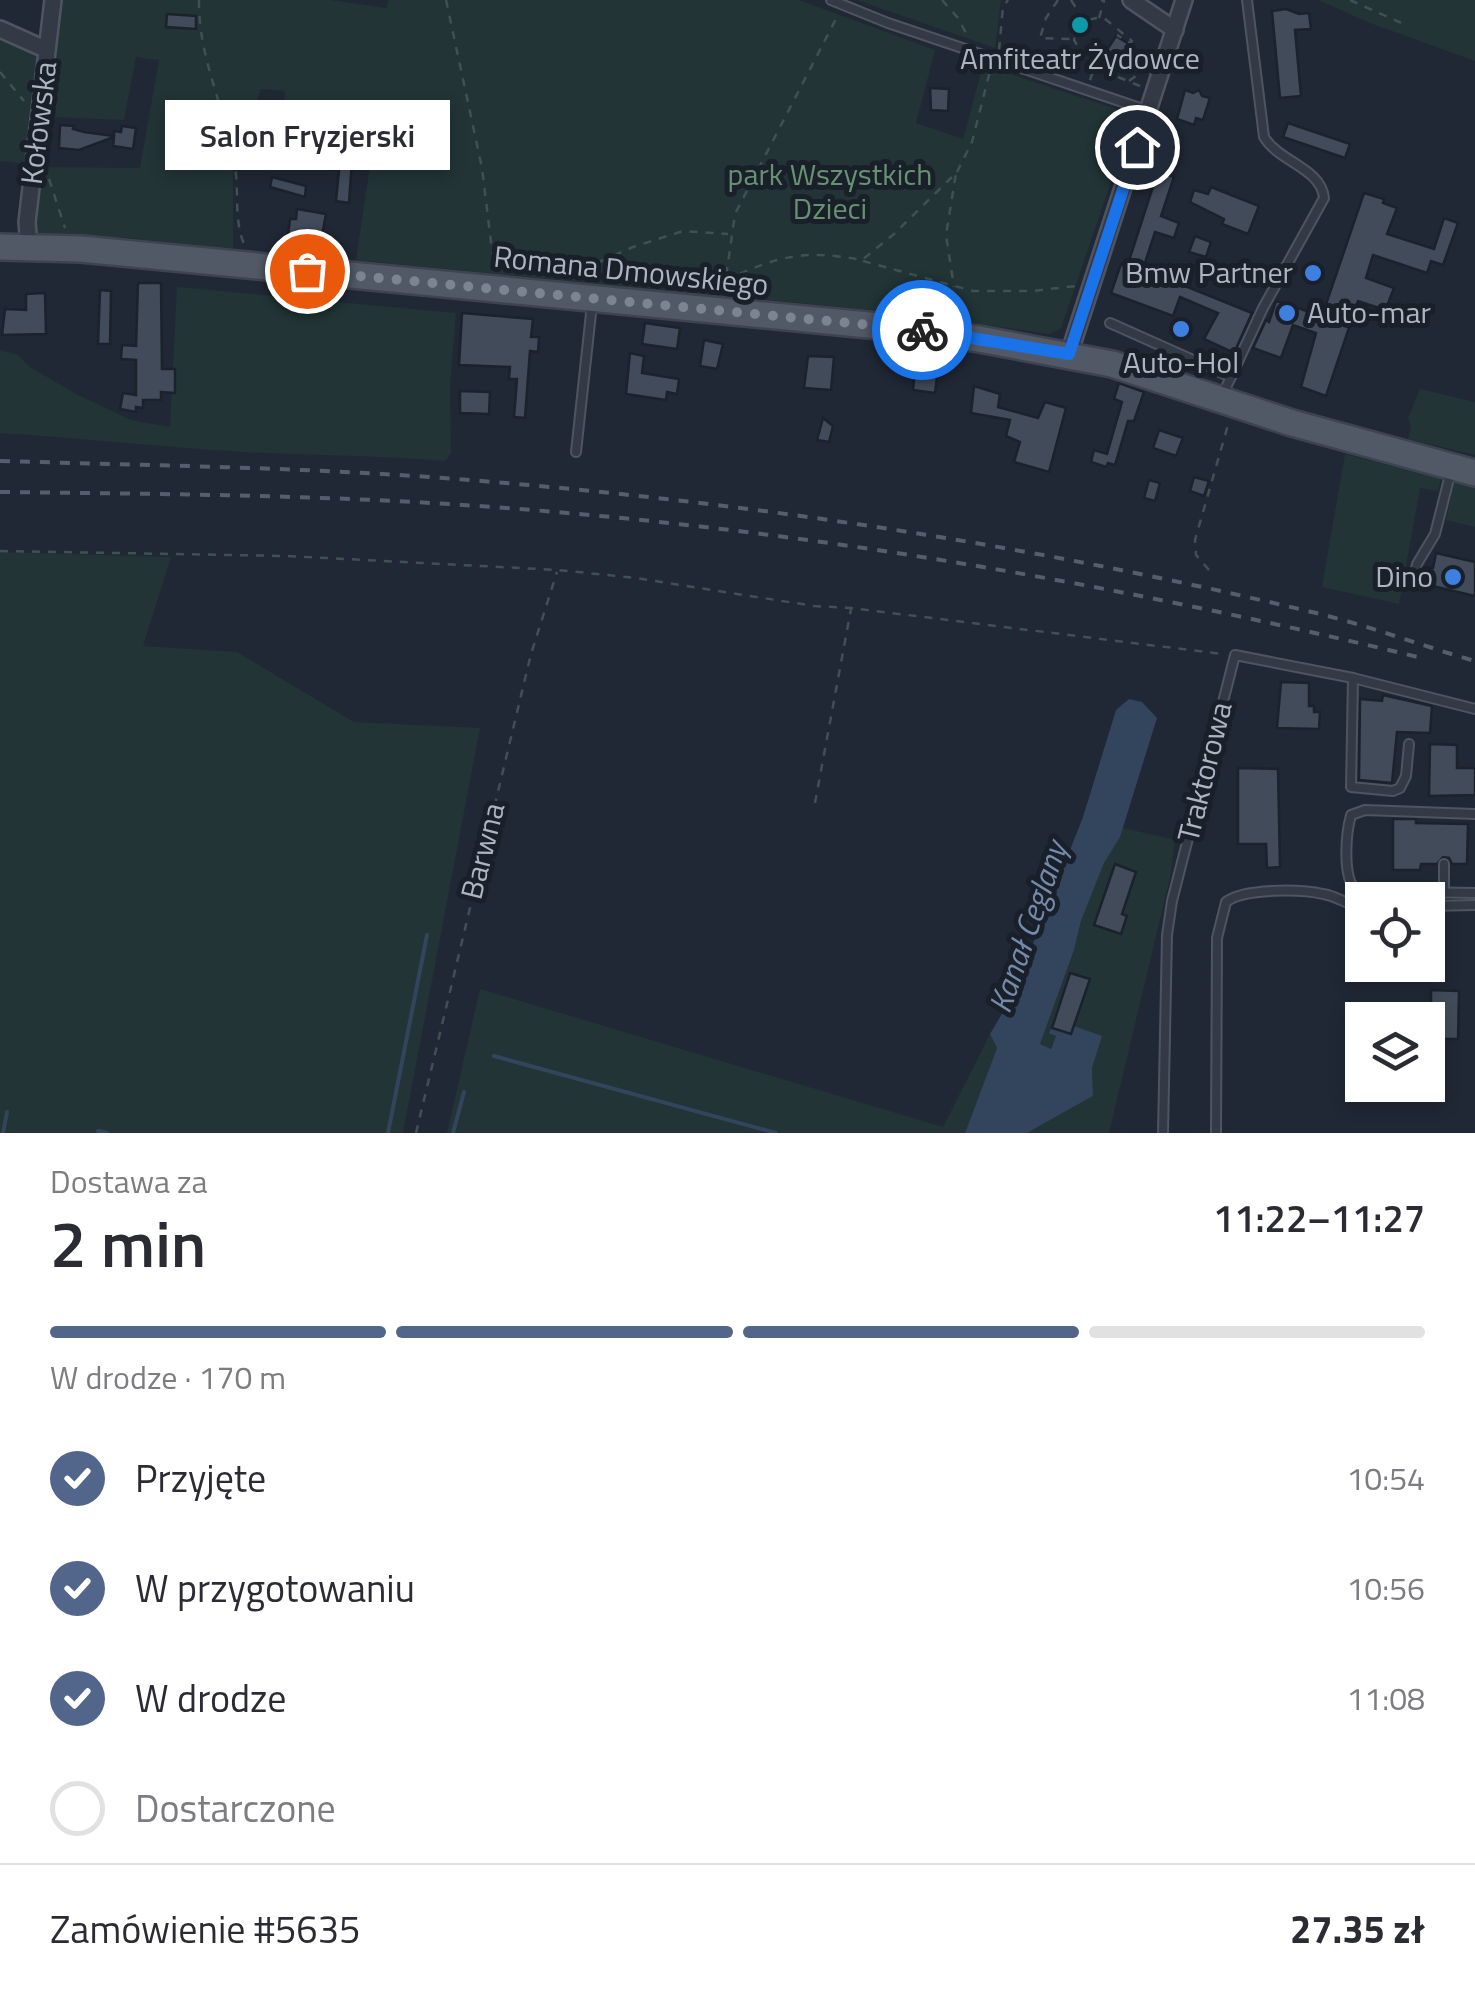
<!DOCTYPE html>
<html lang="pl">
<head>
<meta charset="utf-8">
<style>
  :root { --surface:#fff; --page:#f7f7f7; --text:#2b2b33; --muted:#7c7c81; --line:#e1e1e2; --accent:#52658a }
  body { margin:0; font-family:"Titillium Web",sans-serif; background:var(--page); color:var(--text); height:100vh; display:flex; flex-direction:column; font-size:38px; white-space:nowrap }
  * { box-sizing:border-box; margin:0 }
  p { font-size:32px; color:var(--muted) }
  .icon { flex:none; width:55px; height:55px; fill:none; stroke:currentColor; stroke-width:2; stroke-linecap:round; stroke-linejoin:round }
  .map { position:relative; height:1133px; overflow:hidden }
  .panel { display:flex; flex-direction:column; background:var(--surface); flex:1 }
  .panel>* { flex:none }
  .controls { position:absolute; left:1345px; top:882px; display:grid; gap:20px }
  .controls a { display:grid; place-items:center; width:100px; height:100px; border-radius:0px; background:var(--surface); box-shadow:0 5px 15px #0003; font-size:50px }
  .pin { position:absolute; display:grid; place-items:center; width:85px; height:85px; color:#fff; margin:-42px; border:5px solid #fff; border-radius:50%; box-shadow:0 2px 10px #0007 }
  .courier { position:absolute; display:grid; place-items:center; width:100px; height:100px; margin:-50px; border:8px solid #1a73e8; border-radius:50%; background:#fff; color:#222; box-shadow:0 2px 12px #0007 }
  .bubble { position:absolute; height:70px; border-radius:0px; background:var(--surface); box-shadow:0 5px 15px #0003; font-size:32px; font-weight:600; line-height:70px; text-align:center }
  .headline em { font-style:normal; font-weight:600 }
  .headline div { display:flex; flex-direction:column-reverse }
  .headline { display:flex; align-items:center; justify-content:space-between; height:170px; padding:0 50px }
  h1 { font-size:65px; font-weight:600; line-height:75px }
  .bar { display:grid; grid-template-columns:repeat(4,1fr); gap:15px 10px; align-content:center; height:120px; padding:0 50px }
  .bar i { height:12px; border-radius:8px; background:var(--line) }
  .bar .current { background:var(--accent) }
  .bar p { grid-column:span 4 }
  .line { display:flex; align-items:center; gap:25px; padding:0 50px; border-top:2px solid var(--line) }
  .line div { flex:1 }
  ol { padding:0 50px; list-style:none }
  li { display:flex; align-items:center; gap:30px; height:110px }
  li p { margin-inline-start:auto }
  li .icon { padding:10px; border-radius:50%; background:var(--accent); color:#fff; stroke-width:4 }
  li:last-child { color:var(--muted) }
  li i { width:55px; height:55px; border:5px solid var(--line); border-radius:50% }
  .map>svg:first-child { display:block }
  .green { fill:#223436 }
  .water { fill:#33445d }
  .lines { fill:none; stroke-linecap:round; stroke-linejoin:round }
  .stream { stroke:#33445d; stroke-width:4 }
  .building { fill:#414b5a; stroke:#1b222c; stroke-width:2.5 }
  .lane-casing { stroke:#4e5561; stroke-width:12 }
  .street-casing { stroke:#4e5561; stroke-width:20 }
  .primary-casing { stroke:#3d4450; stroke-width:30 }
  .path { stroke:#3f5154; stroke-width:2.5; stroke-dasharray:8 8; stroke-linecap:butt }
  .lane { stroke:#333a46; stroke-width:8 }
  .street { stroke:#333a46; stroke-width:15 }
  .primary { stroke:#515966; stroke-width:25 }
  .rail { stroke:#555e6d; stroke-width:4; stroke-dasharray:10 10; stroke-linecap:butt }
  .done { stroke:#7c8491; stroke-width:10; stroke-dasharray:0 18 }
  .route { stroke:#1a73e8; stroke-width:12 }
  .culture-dot { fill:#0f9aa8; stroke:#19202a; stroke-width:4 }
  .shop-dot { fill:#3f7fe0; stroke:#19202a; stroke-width:4 }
  .labels { text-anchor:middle; stroke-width:10; stroke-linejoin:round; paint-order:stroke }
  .poi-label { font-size:30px; fill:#adb5c3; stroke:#19202a }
  .street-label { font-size:30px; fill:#adb5c3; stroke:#19202a }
  .park-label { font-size:30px; fill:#669271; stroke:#19202a }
  .water-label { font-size:32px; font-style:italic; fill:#758bab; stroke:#19202a }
</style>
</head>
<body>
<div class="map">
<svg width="1475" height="1133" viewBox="0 0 1475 1133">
  <rect width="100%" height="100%" fill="#202835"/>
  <g class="green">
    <polygon points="61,0 331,0 386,8 389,0 799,0 935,50 916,123 963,139 983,65 1134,115 1061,328 1049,334 914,314 356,260 377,119 284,102 285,91 261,89 233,167 233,249 130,238 34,234 41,167 140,168 159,60 136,57 124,120 51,117"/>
    <polygon points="857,0 1001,0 995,48"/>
    <polygon points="1318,0 1475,0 1475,61 1370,23"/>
    <polygon points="0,37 31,48 37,54 29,164 0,161"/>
    <path d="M177,287L456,313L450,386L451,453L445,461C363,454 281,456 199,449C133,444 67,437 0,433V350L18,355L30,367L76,394L131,420L170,427Z"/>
    <polygon points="1420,389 1475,402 1475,455 1408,439 1411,427 1408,418"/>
    <polygon points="1345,454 1441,479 1438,491 1420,488 1399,604 1322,587"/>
    <polygon points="1454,483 1475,488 1475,527 1446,520"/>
    <polygon points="0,552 171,557 143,646 237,652 354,722 480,728 403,1133 0,1133"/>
    <polygon points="1123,828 1175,840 1171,873 1109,1133 1027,1133 1093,1096 1092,1068 1074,1027 1071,1034 1056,1036 1050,1049 1039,1045 1074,950 1081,921 1104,863"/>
    <polygon points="480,989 943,1127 990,1034 997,1048 965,1133 447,1133"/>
  </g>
  <polygon class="water" points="1129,699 1142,702 1157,718 1120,837 1104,863 1081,921 1074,950 1040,1044 1051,1049 1056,1036 1049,1033 1052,1027 1071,1034 1074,1026 1102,1036 1092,1068 1093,1096 1027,1133 965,1133 997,1048 990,1034 1012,997 1083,817 1116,710"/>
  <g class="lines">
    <g class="stream">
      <polyline points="494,1056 776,1133"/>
      <polyline points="98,1131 107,1133"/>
      <polyline points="3,1133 7,1112"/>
      <polyline points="388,1133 427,935"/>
      <polyline points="453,1133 464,1092"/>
    </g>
  </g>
  <g class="building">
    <polygon points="1286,9 1299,14 1309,13 1311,29 1295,30 1301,96 1280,98 1272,11"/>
    <polygon points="167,14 196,16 196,29 166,27"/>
    <polygon points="1116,36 1132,46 1117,69 1101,59"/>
    <polygon points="930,88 949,89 948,111 931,110"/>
    <polygon points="1185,90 1193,93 1199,90 1202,96 1210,98 1203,120 1196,118 1194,125 1177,119"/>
    <polygon points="1288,123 1350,144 1345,158 1283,137"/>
    <polygon points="60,125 74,126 73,129 84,132 114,136 114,131 121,132 122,126 136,128 133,149 113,146 114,137 79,150 59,148"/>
    <polygon points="305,155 352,160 349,203 336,201 339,170 303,166"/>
    <polygon points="1158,171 1174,177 1161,216 1179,223 1174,238 1155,232 1143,269 1252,313 1234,353 1204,339 1218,313 1180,297 1173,316 1111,293 1121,264 1127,267"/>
    <polygon points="272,177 306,186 305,197 270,187"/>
    <polygon points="1211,187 1259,206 1248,234 1222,224 1224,219 1190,202 1194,190 1208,194"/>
    <polygon points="1364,193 1384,199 1383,203 1397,208 1387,234 1434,249 1444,218 1458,223 1443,265 1431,261 1427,273 1373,255 1366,278 1394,288 1387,306 1383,304 1382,309 1358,301 1326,396 1301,387 1316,333 1293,325 1281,358 1253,348 1266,320 1269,322 1276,301 1322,316"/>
    <polygon points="297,209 326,214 320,246 287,243 290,219 296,219"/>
    <polygon points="1195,236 1211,242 1206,257 1189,252"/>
    <polygon points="138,283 161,283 162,369 175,369 175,393 161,392 161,400 143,400 143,408 136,407 136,412 120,409 123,393 136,395 136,360 121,359 122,345 136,346"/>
    <polygon points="100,290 111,291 110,344 98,344"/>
    <polygon points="45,293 46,334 2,335 5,309 26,310 26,294"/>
    <polygon points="462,313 533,319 531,337 539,337 538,352 530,351 525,418 514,417 517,379 509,379 510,367 459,365"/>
    <polygon points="645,323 680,328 677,349 642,344"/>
    <polygon points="704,340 723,344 717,369 700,366"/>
    <polygon points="630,353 644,356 642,373 679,379 677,394 667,392 666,400 626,394"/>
    <polygon points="808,356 834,357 831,390 804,388"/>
    <polygon points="921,367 938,369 935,393 913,390 915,371 920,372"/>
    <polygon points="1119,383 1144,392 1134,421 1128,421 1115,465 1108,463 1106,467 1091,462 1094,450 1107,454 1122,402 1114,399"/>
    <polygon points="974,386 1000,394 998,407 1038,418 1045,402 1066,408 1049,472 1014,462 1020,442 1006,436 1010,420 971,413"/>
    <polygon points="460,391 490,392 489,414 460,413"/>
    <polygon points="823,418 833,426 829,442 817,440"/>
    <polygon points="1159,430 1183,438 1176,456 1153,448"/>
    <polygon points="1194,477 1209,481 1204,496 1190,491"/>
    <polygon points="1149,480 1160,483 1155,501 1144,498"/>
    <polygon points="1436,553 1475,562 1475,596 1420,583 1424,567 1433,568"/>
    <polygon points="1281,682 1309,683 1309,706 1314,706 1314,712 1320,712 1319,729 1277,728"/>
    <polygon points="1383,695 1432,706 1430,733 1397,732 1392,783 1359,780 1360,699 1382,701"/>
    <polygon points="1430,744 1457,745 1457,768 1475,768 1475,795 1429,796"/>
    <polygon points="1238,768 1278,769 1280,867 1267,868 1266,844 1238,844"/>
    <polygon points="1393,819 1416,819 1416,823 1468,824 1467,864 1452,864 1449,858 1443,857 1437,864 1421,864 1420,870 1393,870"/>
    <polygon points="1115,864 1136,872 1122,914 1127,916 1121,934 1094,925"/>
    <polygon points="1070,973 1090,979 1071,1034 1052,1028"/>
    <polygon points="1431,990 1459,991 1458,1039 1431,1039"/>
  </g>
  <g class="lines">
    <g class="lane-casing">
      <g id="lane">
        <polyline points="831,0 888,23 1149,111"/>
        <polyline points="1110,323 1231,377"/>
        <path d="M1222,396L1263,308L1324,198C1321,168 1279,162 1264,137L1247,0"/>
        <polyline points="576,452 592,304"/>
        <polyline points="1413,582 1417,564 1435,534 1451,471"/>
        <polyline points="1353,678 1351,787 1393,791 1400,788 1406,776 1409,744"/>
        <path d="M1475,814L1365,810L1351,815C1346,833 1342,877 1356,891L1475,893"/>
        <polyline points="1444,864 1444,893"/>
        <polyline points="1428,906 1475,905"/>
        <polyline points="1163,1133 1167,935 1172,901 1235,655 1353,678 1475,709"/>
        <path d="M1216,1133L1217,938L1226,902C1243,888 1301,889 1323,894C1338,896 1347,906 1362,906"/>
      </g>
    </g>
    <g class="street-casing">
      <g id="street">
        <polyline points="1131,0 1175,30"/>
        <polyline points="0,29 47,50"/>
        <polyline points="29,246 27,222 53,0"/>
        <polyline points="1069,354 1184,0"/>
      </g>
    </g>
    <g class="primary-casing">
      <polyline id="primary" points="0,247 81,249 889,327 979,339 1112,364 1292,423 1475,473"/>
    </g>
    <g class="path">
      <path d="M199,0C198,58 226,110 235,167C239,192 234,221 244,244"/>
      <polyline points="446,0 482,168 494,267"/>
      <polyline points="942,0 958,18 967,35"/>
      <polyline points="1058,0 1046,18 1040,38 1071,39"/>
      <polyline points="1071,0 1084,20"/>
      <polyline points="1350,0 1408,26"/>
      <polyline points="1099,18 1104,1 1101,0"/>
      <polyline points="999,50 1003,7 1008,0"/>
      <path d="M1100,60L1113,68L1111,71L1085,59L1074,40C1077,24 1088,17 1104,18L1132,41L1130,43L1117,35"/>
      <polyline points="1064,68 1066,61 1077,52"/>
      <polyline points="0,72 24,101"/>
      <polyline points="1118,77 1140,86"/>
      <polyline points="1090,80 1096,63"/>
      <polyline points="1129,81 1137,75 1133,74 1139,57 1149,63"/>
      <polyline points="957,172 972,142 990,71"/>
      <polyline points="49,179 65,228"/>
      <polyline points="863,261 973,291 1032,291 1076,286"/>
      <polyline points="570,275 633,247 683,231 728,234"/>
      <path d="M725,280C780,256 802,249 862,260L894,234L956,173L946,235L954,287"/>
      <polyline points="724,291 735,214 838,15"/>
      <polyline points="0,551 287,556 558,570 636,578 814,606 851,608 1222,654"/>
      <polyline points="1209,570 1196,555 1195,540 1228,425"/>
      <polyline points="815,803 851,609"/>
      <polyline points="416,1133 531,654 557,572"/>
    </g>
    <use href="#lane" class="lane"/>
    <use href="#street" class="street"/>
    <use href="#primary" class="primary"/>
    <g class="rail">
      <path d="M0,461C138,465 277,467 415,476C717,497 1021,542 1316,613C1370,626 1422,646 1475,661"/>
      <path d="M0,492C169,494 337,495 506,508C815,531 1120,585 1422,658"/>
    </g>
  </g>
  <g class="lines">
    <polyline class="done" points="307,271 922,330"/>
    <polyline class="route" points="922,330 1069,354 1137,147"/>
  </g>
  <circle class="culture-dot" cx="1080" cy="25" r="10"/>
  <g class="shop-dot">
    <circle cx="1313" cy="273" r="10"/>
    <circle cx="1287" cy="313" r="10"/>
    <circle cx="1181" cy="329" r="10"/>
    <circle cx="1453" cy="577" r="10"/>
  </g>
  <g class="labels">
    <g class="poi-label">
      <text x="1080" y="69">Amfiteatr Żydowce</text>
      <text x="1293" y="283" text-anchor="end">Bmw Partner</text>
      <text x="1307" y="323" text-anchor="start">Auto-mar</text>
      <text x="1181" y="373">Auto-Hol</text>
      <text x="1433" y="587" text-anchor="end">Dino</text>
    </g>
    <g class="street-label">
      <text transform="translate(39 123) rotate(-83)" y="10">Kołowska</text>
      <text transform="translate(631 271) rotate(6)" y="10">Romana Dmowskiego</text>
      <text transform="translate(1205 772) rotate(-76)" y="10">Traktorowa</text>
      <text transform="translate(483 851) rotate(-76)" y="10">Barwna</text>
    </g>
    <g class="park-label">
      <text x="830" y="185">park Wszystkich<tspan x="830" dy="34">Dzieci</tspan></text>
    </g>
    <g class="water-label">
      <text transform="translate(1028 927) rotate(-71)" y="11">Kanał Ceglany</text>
    </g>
  </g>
</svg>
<div class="controls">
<a><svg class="icon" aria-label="locate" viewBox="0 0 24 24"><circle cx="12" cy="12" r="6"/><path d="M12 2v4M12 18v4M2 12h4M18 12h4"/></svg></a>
<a><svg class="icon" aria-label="layers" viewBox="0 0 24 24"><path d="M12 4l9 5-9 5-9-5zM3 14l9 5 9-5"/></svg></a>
</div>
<div class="pin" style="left:307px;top:271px;background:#ea580c"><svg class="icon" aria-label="bag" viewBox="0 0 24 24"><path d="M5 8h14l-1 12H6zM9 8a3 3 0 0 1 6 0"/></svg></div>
<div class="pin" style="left:1137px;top:147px;background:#1f2937"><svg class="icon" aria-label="home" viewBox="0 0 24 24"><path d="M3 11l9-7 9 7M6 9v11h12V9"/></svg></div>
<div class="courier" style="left:922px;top:330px"><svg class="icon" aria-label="bike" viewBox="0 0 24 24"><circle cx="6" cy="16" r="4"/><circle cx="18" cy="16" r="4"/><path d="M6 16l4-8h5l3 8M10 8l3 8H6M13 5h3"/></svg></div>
<div class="bubble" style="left:165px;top:100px;width:285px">Salon Fryzjerski</div>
</div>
<section class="panel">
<div class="headline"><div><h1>2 min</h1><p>Dostawa za</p></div><em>11:22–11:27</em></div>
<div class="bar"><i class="current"></i><i class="current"></i><i class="current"></i><i></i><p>W drodze · 170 m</p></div>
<ol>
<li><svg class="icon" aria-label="check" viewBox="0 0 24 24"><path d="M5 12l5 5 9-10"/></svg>Przyjęte<p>10:54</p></li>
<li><svg class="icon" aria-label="check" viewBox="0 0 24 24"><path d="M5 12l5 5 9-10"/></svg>W przygotowaniu<p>10:56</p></li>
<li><svg class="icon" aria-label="check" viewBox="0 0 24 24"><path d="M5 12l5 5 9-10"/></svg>W drodze<p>11:08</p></li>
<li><i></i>Dostarczone</li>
</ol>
<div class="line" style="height:130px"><div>Zamówienie #5635</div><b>27.35 zł</b></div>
</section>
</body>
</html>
